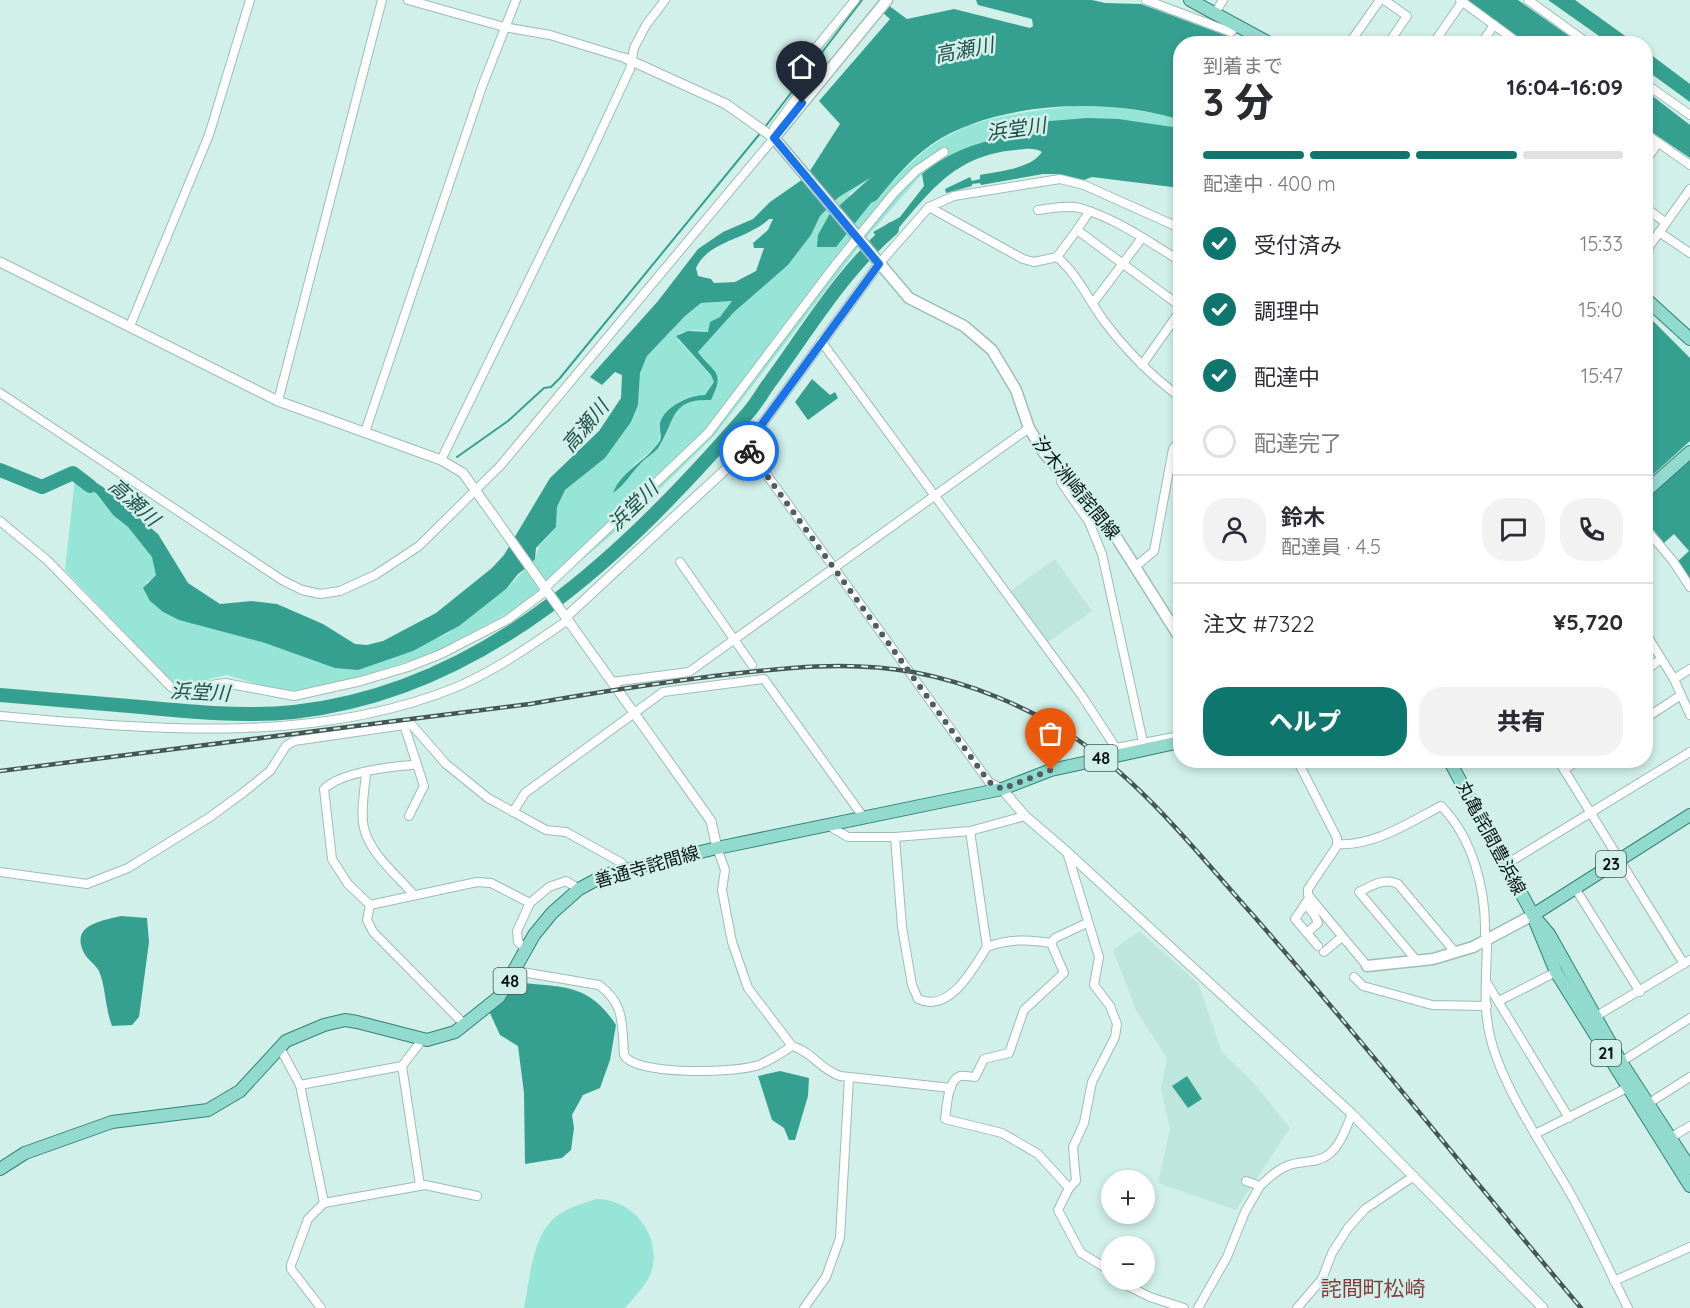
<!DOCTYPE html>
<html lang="ja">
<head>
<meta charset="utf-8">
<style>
  :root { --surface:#fff; --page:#f2f2f3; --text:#2b2b33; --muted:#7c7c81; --line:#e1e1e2; --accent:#0f766e }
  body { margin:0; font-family:Quicksand,"Noto Sans JP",sans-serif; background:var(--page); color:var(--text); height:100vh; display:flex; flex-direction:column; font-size:22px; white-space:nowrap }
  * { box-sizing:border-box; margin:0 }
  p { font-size:20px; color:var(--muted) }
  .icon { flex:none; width:33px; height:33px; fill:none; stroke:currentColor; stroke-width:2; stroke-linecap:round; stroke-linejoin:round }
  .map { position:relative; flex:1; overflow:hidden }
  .panel { position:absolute; left:1173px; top:36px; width:480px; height:732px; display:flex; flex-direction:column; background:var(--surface); border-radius:24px; box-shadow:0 3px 9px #0003 }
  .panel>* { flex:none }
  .tools { position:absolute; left:1101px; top:1170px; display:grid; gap:12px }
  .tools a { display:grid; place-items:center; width:54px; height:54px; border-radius:50%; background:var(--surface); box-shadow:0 3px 9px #0003; font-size:30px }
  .pin { position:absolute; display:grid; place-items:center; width:51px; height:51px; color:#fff; margin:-62px -26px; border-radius:50% 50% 50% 0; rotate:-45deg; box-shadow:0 0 6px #0007 }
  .pin .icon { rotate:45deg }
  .courier { position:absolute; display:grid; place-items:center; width:60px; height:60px; margin:-30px; border:4px solid #1a73e8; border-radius:50%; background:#fff; color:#222; box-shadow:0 2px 8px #0007 }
  .headline em { font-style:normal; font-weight:800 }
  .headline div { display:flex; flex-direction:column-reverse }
  .headline { display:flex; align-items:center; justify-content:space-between; height:102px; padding:0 30px }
  h1 { font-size:39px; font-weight:800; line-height:45px }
  .bar { display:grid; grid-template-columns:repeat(4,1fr); gap:9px 6px; align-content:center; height:72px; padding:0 30px }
  .bar i { height:8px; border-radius:4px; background:var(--line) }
  .bar .selected { background:var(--accent) }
  .bar p { grid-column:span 4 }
  .line { display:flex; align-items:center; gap:15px; padding:0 30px; border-top:2px solid var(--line) }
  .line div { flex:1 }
  .round { display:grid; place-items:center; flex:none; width:63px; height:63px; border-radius:24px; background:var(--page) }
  ol { padding:0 30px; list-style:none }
  li { display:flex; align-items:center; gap:18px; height:66px }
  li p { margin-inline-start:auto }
  li .icon { padding:6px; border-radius:50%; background:var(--accent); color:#fff; stroke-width:4 }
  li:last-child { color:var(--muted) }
  li i { width:33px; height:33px; border:3px solid var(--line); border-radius:50% }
  .primary-button { display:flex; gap:12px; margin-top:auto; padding:12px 30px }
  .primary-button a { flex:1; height:69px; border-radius:24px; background:var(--accent); color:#fff; font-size:24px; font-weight:800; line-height:69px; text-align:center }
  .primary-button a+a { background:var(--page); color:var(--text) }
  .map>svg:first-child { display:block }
  .built { fill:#bee6dd }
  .green { fill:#96e5d6 }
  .water { fill:#36a090; fill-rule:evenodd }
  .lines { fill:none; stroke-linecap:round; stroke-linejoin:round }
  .stream { stroke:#36a090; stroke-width:2 }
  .river { stroke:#36a090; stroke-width:14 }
  .minor-casing { stroke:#9fbcb6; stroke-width:10 }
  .tertiary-casing { stroke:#9fbcb6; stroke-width:11 }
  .secondary-casing { stroke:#9fbcb6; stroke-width:13 }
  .primary-casing { stroke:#328377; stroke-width:14 }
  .minor { stroke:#fff; stroke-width:8 }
  .tertiary { stroke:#fff; stroke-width:9 }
  .secondary { stroke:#fff; stroke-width:10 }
  .primary { stroke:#92d9ce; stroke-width:12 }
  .rail-casing { stroke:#465753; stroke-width:4.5 }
  .rail { stroke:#d1f0e9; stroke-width:2; stroke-dasharray:7; stroke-linecap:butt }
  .done { stroke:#4e605d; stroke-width:6; stroke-dasharray:0 10.8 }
  .route { stroke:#1a73e8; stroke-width:8 }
  .labels { text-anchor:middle; stroke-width:5; stroke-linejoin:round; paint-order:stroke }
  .shield { fill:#d1f0e9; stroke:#445552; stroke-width:1.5 }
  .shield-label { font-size:16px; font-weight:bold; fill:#081311 }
  .street-label { font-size:18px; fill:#081311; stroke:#d1f0e9 }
  .water-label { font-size:20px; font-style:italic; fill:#224f48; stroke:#d1f0e9 }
  .quarter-label { font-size:21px; fill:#853c3f; stroke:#d1f0e9 }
</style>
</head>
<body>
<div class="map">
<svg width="1690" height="1308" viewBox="0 0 1690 1308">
  <rect width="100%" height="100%" fill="#d1f0e9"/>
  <g class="built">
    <polygon points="1055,559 1092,611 1047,643 1009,592"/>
    <polygon points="1139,931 1198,983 1222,1052 1253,1082 1290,1128 1236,1210 1158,1183 1170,1129 1161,1089 1167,1058 1136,1010 1113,950"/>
  </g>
  <g class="green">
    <path d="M1073,106C1110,106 1145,109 1180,120V128L1119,119L1038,122L1036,134H1016L985,142L942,161L922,174L864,240L714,436L624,524L550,587L552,592L516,620L510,612L431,654L335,684L301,691L275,689L227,675L212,678L192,688L175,685L65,570L75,478L97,494L113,515L128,527L153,557L156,575L146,583L150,601L163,612L179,620L208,625L307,657L438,638L447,634L506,589L535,559L539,546L556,527L557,507L565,490L605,458L631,422L638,405L640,373L647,356L685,316L701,303L733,301L709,332L695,330L679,333L678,340L711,375L714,382L705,395L679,402L662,431L657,446L635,464L615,488L618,490C625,480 634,470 642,461C647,457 654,454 657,449C678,424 663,398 711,400L717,375L698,352L734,312L788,265L811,235L820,216L840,197L871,177L848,195L871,203L878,200C937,123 981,117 1073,106Z"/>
    <path d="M597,1199C632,1199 661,1234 652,1270C648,1284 634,1297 625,1308H524C530,1279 532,1234 557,1216C569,1207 584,1203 597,1199Z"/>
  </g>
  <g class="water">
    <path d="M976,0H1092L1105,3L1141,4L1246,43L1180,44V120C1109,97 995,101 932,144C909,160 894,179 877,200L871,203L836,247H817L818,235L829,215L870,178L839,197L820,216L811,235L788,265L734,312L698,352C715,375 725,370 711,400C669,398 676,421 658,448C654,454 646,457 641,463C631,473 624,486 613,493C621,472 644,462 657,445C664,437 659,431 660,423C665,406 690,395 705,395L714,382L711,375L676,336L688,331L708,332L710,322L720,317L732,301L701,303L685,316L647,356L640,373L638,405L631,422L605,458L565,490L557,507L556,527L536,548L535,559L530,565L518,574L506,589L459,626L413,651L358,670L335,668L265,643L179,620L163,612L150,601L143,588L156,575L152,557L128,527L113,515L97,494L75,478L77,471L103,487L158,534L188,583L220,604L252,601L277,604L323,624L355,644L367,645L383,641L436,613L492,568L504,555L550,478L599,431L621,398L622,375L615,372L602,385L590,377L658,301L698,249L723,232L753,219L770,202L806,177L840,124L819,101L890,19L882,12L888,5L907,19L954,9L1030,28L1033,26L1032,19L978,5ZM769,219H773L768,230L753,243L754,248H764L756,271L735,282L714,283L711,279L698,276L696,268C709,240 747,240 769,219Z"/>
    <polygon points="1465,0 1518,0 1579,43 1527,43"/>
    <polygon points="1548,0 1575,0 1635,43 1609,43"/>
    <polygon points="1646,51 1690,84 1690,102 1646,70"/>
    <polygon points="1646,91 1690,125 1690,158 1646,128"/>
    <path d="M1087,118L1119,119L1180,128V188L1092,177L1084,180L1059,174H1043L981,185L980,183L972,184V186L946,193L945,189L970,177L972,181L980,179V175C998,171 1031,169 1042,152C1035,147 1024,149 1015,150C948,156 925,200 884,245L873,232L900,217L924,186L922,174C952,148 997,135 1036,134L1038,122Z"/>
    <polygon points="1646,314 1690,358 1690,441 1646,481"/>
    <polygon points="812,379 830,395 835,392 838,398 808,420 795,402"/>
    <polygon points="1690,459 1690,580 1677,562 1689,551 1674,534 1664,543 1646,521 1646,498"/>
    <path d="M121,916L147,918L149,942L139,1017L132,1025L112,1026C105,1008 106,988 99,971C96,965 88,960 84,953C70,925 101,921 121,916Z"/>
    <path d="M516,982C562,988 588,982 616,1025L610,1060L600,1088L583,1095L572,1115L574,1128L571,1150L562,1158L525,1164L524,1093L518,1046L500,1035L489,1011Z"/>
    <polygon points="780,1071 809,1078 808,1096 795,1140 789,1140 784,1128 772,1120 758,1076"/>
    <polygon points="1187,1076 1202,1099 1188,1108 1172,1086"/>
  </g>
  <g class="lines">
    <g class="stream">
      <polyline points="765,127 862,0"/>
      <polyline points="457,457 508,421 544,388 551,387 560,378 762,131"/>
    </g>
    <g class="river">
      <polyline points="0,470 42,487 73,473 90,486"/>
      <path d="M0,695C47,699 94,703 141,707C193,712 243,717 294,712C486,691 627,552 748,413C756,404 762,393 770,382C808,330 843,271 892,229"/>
    </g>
    <g class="minor-casing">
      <g id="minor">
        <polyline points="408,0 504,27 550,35 625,58"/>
        <polyline points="1146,0 1231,32 1238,25"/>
        <polyline points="1384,0 1407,16 1388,44"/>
        <polyline points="1460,0 1520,44"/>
        <polyline points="1528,0 1589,44"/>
        <polyline points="1215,13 1223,0"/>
        <polyline points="1349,44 1380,0"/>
        <polyline points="1433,44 1462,2"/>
        <polyline points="1481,44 1494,25"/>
        <polyline points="1646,84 1690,115"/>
        <polyline points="1646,134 1690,165"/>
        <polyline points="1646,160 1658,143"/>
        <polyline points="929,207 954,196 1060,179 1084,185 1180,228"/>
        <polyline points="1646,208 1666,223"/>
        <path d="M1038,210C1052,208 1067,205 1080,208C1115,218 1150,242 1180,261"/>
        <polyline points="1077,230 1089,212"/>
        <polyline points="1659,232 1690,253"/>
        <polyline points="1646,251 1690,189"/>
        <path d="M1057,257C1078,275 1088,299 1104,321C1126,350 1151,376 1180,397"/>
        <polyline points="879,264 929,207 1023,259 1034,262 1057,257 1077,230 1180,306"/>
        <polyline points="1093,303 1142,238"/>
        <polyline points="130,326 209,135 250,0"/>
        <polyline points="821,341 1082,696 1116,748 1180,736"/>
        <polyline points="1142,365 1180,311"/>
        <polyline points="0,393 282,580 302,590 320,594 340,591 375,575 419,546 500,466 774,138 774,128 812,77 812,73 802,65 855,0"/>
        <polyline points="278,401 382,0"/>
        <polyline points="365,432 483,84 516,0"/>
        <polyline points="746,446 989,782 1002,789"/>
        <polyline points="441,460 587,161 630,69 634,48 646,25 665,0"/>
        <polyline points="1062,473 1061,482 1089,522 1102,554 1143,742"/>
        <polyline points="0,521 47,560 171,687 190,696 211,685 225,683 294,696 361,681 408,667 441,654 507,620 546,591"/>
        <polyline points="1646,529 1673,561 1690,587"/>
        <polyline points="680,562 752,665"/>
        <polyline points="1135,567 1154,551 1173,449 1180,440"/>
        <polyline points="544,589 708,433 836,264 894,193 916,171 944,152"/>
        <polyline points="1646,634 1674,679 1690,715"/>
        <polyline points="1646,670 1661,659"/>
        <polyline points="1674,679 1690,669"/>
        <polyline points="612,682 689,672 1029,428"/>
        <path d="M0,716C151,729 315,746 459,686C498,669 533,644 568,620"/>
        <polyline points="1646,718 1681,695"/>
        <polyline points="404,725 424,786 409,816"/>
        <polyline points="1297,760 1337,838 1337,846 1308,889 1308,895 1367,966"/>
        <polyline points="1558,760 1684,964"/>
        <polyline points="1564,770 1578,760"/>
        <path d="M366,772C365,789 360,811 364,828C370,854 397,875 414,895"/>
        <polyline points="513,812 525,793 663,692 764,679 864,818"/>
        <polyline points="829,826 848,837 895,837 970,831 1025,816"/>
        <path d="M895,837L902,927L912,985L918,999C950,1014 973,968 987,947L970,831"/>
        <path d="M1337,844C1373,847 1410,822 1441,806C1473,838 1486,890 1485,934L1487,940C1487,972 1482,1008 1491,1040C1503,1087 1541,1143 1566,1186C1589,1225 1607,1267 1628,1308"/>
        <path d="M717,848L725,870L722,890L732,942L748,988L792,1046C811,1051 821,1070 840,1076L951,1088"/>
        <polyline points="1067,852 1099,957 1094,985 1110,1006 1117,1024 1115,1037 1092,1082 1084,1123 1073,1147 1076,1181 1069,1188 1058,1210 1081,1253 1109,1270 1112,1274"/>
        <polyline points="1505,865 1690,752"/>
        <polyline points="0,872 87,884 128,868 210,817 244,792 270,771 286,746 294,741 411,724 446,764 488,798 546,830 566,832 622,863 623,871"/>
        <polyline points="1575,888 1640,992"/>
        <polyline points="1310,897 1295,919 1318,946"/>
        <polyline points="1305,904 1314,914 1318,923 1307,933"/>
        <path d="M370,905L348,884L332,859L324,789C341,772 388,767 412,765"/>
        <polyline points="370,905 477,882 491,883 530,903"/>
        <polyline points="370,905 367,920 373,932 464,1024"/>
        <path d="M1051,943L1064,973L1024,1010L1009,1053L984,1059L975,1077C971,1077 964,1075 960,1076C947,1081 947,1108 945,1119L1002,1133L1038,1154L1069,1188"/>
        <polyline points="1051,943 1055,938 1087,923"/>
        <path d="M987,947C1009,939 1028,939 1051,943"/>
        <polyline points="526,949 518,942 517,931 530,903 549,887 566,881 579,889"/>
        <polyline points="1324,952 1342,937"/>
        <path d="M1417,961L1359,892C1371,886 1385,877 1398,884L1455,952"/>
        <path d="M516,971L599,985C625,1004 622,1025 624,1055C635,1076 737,1073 759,1065C770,1060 782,1053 792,1046"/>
        <polyline points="1354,977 1363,986 1432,1005 1487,1006"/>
        <polyline points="1487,983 1569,1118"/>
        <polyline points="1499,1001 1556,972"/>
        <polyline points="1595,1017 1690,960"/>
        <polyline points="280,1048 300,1085 324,1203"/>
        <polyline points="1621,1062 1690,1018"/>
        <polyline points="402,1066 420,1185"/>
        <polyline points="300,1085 402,1066 422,1040"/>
        <polyline points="1646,1105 1690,1077"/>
        <polyline points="1535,1134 1627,1088"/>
        <polyline points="1670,1138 1690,1126"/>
        <path d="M1246,1181L1260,1186C1269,1178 1276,1170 1287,1166C1300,1160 1316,1164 1328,1155C1341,1145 1346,1128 1352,1114"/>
        <polyline points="1116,1280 1150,1297 1184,1308"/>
        <polyline points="1614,1281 1690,1247"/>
        <polyline points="321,1308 291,1269 291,1265 308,1219 324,1203 425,1185 477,1196"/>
        <polyline points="804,1308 826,1277 840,1238 849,1077"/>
        <polyline points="1198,1308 1227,1257 1245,1212 1260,1186"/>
        <polyline points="1297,1308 1322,1279 1332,1253 1348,1228 1365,1209 1414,1176"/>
      </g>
    </g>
    <g class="tertiary-casing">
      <g id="tertiary">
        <polyline points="625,58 726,104 774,138"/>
        <polyline points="0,262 278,401 441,460 463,473 711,821 717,848"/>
        <polyline points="566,617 725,470 746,446 879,264"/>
        <polyline points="1002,789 1025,816 1067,852 1352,1114 1543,1308"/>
      </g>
    </g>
    <g class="secondary-casing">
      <g id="secondary">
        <polyline points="887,0 774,138 909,298 964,326 992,350 1016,390 1029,428 1044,453 1106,521 1180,638"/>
        <polyline points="1367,966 1433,959 1473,947 1533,915"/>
      </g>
    </g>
    <g class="primary-casing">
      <g id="primary">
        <polyline points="1190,0 1271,44"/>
        <polyline points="1646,299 1690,339"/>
        <polyline points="1646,491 1690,452"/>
        <polyline points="1449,760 1533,915 1549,934 1621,1062 1690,1168"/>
        <polyline points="1533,915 1690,815"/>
        <polyline points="1535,921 1556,972 1690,1186"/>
        <polyline points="0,1169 25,1153 112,1122 208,1110 240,1091 286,1041 324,1025 345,1020 357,1022 427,1040 455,1032 499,997 534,935 552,913 579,889 605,875 717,848 1002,789 1051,770 1180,742"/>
      </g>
    </g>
    <use href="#minor" class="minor"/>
    <use href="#tertiary" class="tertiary"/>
    <use href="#secondary" class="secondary"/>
    <use href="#primary" class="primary"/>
    <g class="rail-casing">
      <path id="rail" d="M0,771L530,704C592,693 653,684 714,676C782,668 846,660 913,672C971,683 1029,707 1078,740C1146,786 1198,854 1252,914C1365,1043 1471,1177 1581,1308"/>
    </g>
    <use href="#rail" class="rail"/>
  </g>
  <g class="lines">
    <polyline class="done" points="749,451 989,782 1002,789 1051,770"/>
    <polyline class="route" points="749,451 746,446 879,264 774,138 802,103"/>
  </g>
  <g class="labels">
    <g class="shield">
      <rect x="1084.5" y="745" width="33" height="26" rx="4.5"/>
      <rect x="1596" y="851" width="30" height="26" rx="4.5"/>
      <rect x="493.5" y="968" width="33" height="26" rx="4.5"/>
      <rect x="1591" y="1040" width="30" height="26" rx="4.5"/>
    </g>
    <g class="shield-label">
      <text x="1101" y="764">48</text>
      <text x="1611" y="870">23</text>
      <text x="510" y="987">48</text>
      <text x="1606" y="1059">21</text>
    </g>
    <g class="street-label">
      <text transform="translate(1076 488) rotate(51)" y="6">汐木洲崎詫間線</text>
      <text transform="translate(1491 838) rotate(62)" y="6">丸亀詫間豊浜線</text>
      <text transform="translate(647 867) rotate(-16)" y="6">善通寺詫間線</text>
    </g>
    <g class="water-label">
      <text transform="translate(964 50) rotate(-11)" y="7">高瀬川</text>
      <text transform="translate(1016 129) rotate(-8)" y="7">浜堂川</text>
      <text transform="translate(585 426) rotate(-50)" y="7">高瀬川</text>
      <text transform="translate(134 502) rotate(42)" y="7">高瀬川</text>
      <text transform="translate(633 506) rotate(-44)" y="7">浜堂川</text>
      <text transform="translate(200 692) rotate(3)" y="7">浜堂川</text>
    </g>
    <g class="quarter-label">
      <text x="1373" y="1296">詫間町松崎</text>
    </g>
  </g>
</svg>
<div class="tools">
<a>+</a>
<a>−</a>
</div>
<div class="pin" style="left:1051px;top:770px;background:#ea580c"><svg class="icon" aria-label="bag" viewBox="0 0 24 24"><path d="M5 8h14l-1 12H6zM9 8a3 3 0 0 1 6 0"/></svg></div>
<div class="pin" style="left:802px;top:103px;background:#1f2937"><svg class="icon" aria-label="home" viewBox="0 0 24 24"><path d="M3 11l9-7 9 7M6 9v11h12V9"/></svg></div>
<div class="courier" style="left:749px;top:451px"><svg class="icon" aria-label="bike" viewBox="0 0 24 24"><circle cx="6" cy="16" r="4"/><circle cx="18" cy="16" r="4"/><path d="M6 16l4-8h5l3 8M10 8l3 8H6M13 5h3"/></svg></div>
<section class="panel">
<div class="headline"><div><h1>3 分</h1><p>到着まで</p></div><em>16:04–16:09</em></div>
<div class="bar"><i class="selected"></i><i class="selected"></i><i class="selected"></i><i></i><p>配達中 · 400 m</p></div>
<ol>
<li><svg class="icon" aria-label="check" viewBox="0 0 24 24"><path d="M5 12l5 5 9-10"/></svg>受付済み<p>15:33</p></li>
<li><svg class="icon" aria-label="check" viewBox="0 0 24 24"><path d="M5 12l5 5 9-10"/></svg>調理中<p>15:40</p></li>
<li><svg class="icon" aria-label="check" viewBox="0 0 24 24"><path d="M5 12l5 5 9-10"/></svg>配達中<p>15:47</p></li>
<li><i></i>配達完了</li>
</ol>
<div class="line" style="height:108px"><a class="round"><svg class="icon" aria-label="person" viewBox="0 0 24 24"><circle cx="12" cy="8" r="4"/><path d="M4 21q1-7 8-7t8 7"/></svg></a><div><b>鈴木</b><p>配達員 · 4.5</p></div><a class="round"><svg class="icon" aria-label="chat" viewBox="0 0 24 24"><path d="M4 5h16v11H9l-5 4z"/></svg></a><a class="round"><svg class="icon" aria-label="phone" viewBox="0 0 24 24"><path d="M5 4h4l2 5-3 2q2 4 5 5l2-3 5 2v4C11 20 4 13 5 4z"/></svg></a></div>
<div class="line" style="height:78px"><div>注文 #7322</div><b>¥5,720</b></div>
<div class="primary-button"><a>ヘルプ</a><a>共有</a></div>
</section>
</div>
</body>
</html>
